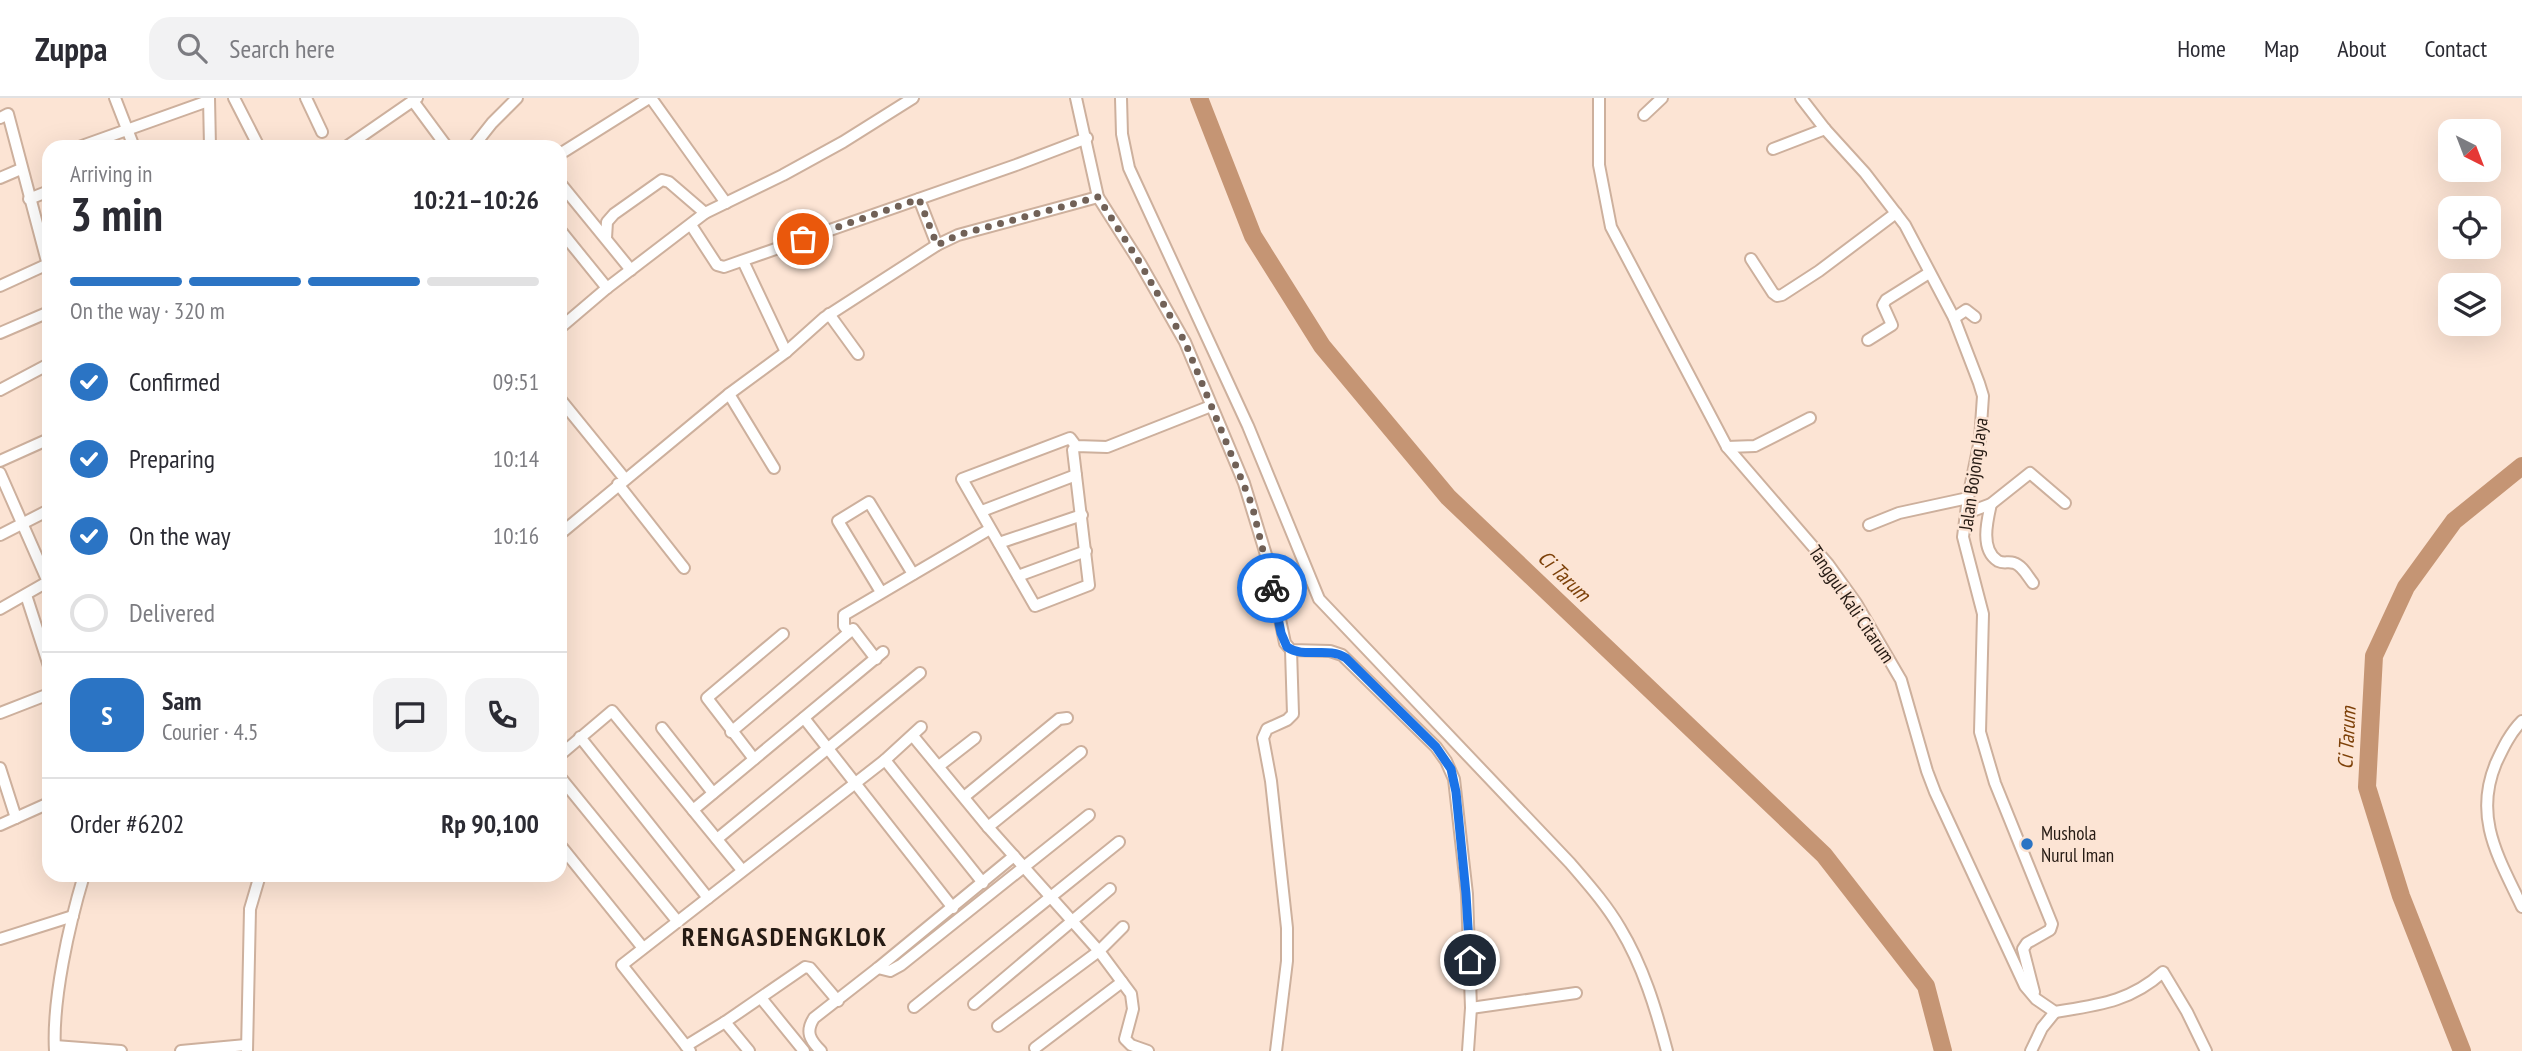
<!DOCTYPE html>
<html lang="en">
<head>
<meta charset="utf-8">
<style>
  :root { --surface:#fff; --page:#f2f2f3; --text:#2b2b33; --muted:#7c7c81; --line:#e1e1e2; --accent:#2b74c4 }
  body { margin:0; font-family:"PT Sans Narrow",sans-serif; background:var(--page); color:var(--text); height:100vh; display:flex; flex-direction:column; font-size:26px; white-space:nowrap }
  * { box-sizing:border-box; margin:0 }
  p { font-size:23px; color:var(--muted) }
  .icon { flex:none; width:38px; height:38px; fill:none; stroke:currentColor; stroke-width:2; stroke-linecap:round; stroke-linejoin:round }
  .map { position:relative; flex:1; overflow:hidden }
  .side { position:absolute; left:42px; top:42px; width:525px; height:742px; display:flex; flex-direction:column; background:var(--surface); border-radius:21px; box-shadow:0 7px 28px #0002 }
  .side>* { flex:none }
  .needle { width:46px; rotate:138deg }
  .controls { position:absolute; left:2438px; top:21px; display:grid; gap:14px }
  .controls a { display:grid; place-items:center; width:63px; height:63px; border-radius:14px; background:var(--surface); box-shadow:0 7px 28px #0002; font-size:35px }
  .pin { position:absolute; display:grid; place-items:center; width:60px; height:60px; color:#fff; margin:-30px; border:4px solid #fff; border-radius:50%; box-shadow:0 2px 7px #0007 }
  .courier { position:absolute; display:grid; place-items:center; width:70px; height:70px; margin:-35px; border:5px solid #1a73e8; border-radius:50%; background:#fff; color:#222; box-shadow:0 2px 9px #0007 }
  .overview em { font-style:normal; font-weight:700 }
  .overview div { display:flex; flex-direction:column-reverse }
  .overview { display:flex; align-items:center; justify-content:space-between; height:119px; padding:0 28px }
  h1 { font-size:46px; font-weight:700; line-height:52px }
  .bar { display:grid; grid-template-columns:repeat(4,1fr); gap:10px 7px; align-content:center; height:84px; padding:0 28px }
  .bar i { height:9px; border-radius:5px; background:var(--line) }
  .bar .current { background:var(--accent) }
  .bar p { grid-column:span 4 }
  .line { display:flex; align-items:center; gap:18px; padding:0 28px; border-top:2px solid var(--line) }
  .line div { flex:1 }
  .round { display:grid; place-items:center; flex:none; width:74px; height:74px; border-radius:21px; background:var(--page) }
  ol { padding:0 28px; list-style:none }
  li { display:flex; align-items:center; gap:21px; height:77px }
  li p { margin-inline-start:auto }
  li .icon { padding:7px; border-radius:50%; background:var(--accent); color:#fff; stroke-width:4 }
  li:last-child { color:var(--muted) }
  li i { width:38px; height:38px; border:4px solid var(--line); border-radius:50% }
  header { display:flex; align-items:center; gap:42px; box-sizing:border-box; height:98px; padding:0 35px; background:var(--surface); border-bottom:2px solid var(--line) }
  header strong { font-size:33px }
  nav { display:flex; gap:38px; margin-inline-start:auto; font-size:24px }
  .search { width:490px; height:63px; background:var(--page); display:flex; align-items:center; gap:18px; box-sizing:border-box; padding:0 24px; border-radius:21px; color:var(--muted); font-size:26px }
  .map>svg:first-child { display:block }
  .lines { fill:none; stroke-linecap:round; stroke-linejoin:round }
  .river { stroke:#c59574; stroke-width:18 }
  .minor-casing { stroke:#cdb09d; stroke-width:14 }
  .minor { stroke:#fff; stroke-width:10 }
  .done { stroke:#716157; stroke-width:7; stroke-dasharray:0 12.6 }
  .route { stroke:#1a73e8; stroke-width:9 }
  .poi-dot { fill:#2b74c4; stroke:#fce4d4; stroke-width:2.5 }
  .labels { text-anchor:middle; stroke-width:5; stroke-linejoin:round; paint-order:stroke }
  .street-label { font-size:19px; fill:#261b14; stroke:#fce4d4 }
  .poi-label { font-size:19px; fill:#261b14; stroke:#fce4d4; text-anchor:start }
  .water-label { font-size:21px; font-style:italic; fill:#7d4109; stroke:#fce4d4 }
  .district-label { font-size:26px; font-weight:bold; letter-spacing:2px; fill:#261b14; stroke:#fce4d4 }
</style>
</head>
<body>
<header>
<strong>Zuppa</strong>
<div class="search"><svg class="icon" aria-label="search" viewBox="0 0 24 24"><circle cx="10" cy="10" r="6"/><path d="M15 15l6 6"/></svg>Search here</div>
<nav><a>Home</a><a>Map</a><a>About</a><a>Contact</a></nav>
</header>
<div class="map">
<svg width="2522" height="953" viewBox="0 0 2522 953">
  <rect width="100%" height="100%" fill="#fce4d4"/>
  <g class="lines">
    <g class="river">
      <polyline points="1199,0 1253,138 1322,248 1448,399 1824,757 1926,888 1943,953"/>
      <polyline points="2462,953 2401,798 2367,689 2374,558 2406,489 2454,423 2522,368"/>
    </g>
    <g class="minor-casing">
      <g id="minor">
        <polyline points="115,0 134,49"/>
        <polyline points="209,0 210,49"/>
        <polyline points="234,0 259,49"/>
        <polyline points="306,0 322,34"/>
        <polyline points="651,0 726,105"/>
        <polyline points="1076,0 1098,99 1140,165 1185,244 1244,385 1267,460 1285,545 1291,552 1330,553 1342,557 1436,649 1446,663 1454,681 1467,796 1471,910 1468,953"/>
        <path d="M1121,0L1122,36L1129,70L1248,328L1319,501L1570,765C1588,786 1606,806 1620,830C1643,868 1656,911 1667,953"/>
        <path d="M1599,0V67L1611,129L1727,349L1828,466L1856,505L1901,582L1927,673L1935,694L2025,888L2036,901L2055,914C2097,907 2130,904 2163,874L2187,914L2206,953"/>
        <polyline points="1801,0 1825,31 1865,75 1905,127 1954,220 1979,285 1983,298 1980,342 1968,400 1963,439 1983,516 1980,634 1995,685 2052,826 2050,832 2027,845 2023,851 2034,894"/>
        <polyline points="413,3 447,49"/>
        <polyline points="1644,17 1662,0"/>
        <polyline points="0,20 8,16 49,171"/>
        <polyline points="79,49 208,3"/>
        <polyline points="346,49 417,0"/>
        <polyline points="473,49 492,25 517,0"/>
        <polyline points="1773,51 1825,31"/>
        <polyline points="560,56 649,0"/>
        <polyline points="0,80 21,71"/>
        <polyline points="560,85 631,172"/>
        <polyline points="29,101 49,93"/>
        <polyline points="919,101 937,147"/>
        <polyline points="691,127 717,167 724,169 1016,67 1087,40"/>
        <polyline points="560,132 607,190"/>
        <polyline points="606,140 607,124 614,116 662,82 669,84 705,115"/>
        <polyline points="1751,161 1773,195 1777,198 1782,197 1819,173 1896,115"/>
        <polyline points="743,163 786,254"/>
        <polyline points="0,188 48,166"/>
        <polyline points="829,216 858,256"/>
        <polyline points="1954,220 1966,212 1975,219"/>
        <polyline points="560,230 607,190 705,115 783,77 843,44 913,0"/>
        <polyline points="0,235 49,214"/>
        <polyline points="1868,242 1892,227 1883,207 1886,202 1929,175"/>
        <polyline points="0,292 49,266"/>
        <polyline points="729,296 774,370"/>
        <polyline points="560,301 625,381"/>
        <polyline points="1076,348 1070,340 962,381 1035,508 1089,487 1073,352 1076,348 1107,349 1211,308"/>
        <polyline points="1727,349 1755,348 1810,320"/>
        <polyline points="0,363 49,341"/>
        <polyline points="0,375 48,484"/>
        <polyline points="618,386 684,470"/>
        <path d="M1991,406C1987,423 1980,452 1998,463C2004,466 2008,463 2014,465C2022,467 2028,479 2033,485"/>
        <polyline points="982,413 1076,377"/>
        <polyline points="1967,415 1991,406 2030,375 2065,405"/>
        <polyline points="1869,427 1899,415 1968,400"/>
        <polyline points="560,436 729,296 786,254 824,220 937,147 958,137 1098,99"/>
        <polyline points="0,437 49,412"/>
        <polyline points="999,445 1082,417"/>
        <polyline points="1018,478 1086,453"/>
        <polyline points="881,494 838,423 869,404 913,476"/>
        <polyline points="26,497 49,568"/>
        <polyline points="0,511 49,483"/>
        <polyline points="849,534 844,528 844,517 990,431"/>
        <polyline points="0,615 49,596"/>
        <polyline points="804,620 953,810"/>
        <path d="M2522,623C2510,635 2503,650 2496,665C2473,720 2499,760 2522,809"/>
        <polyline points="662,630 713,695"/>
        <polyline points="731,634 853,531 876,561"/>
        <polyline points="913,638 988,729 1099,853 1131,896 1133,911 1125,941 1131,947 1148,953"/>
        <polyline points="580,639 708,800"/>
        <polyline points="560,657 612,613 742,772"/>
        <polyline points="754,661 707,600 783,536"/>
        <polyline points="885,662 983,785"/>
        <polyline points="939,668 975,640"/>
        <polyline points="0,670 16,720"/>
        <polyline points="560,679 678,824"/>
        <polyline points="964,699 1059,621 1067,620"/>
        <polyline points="693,712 883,554"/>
        <polyline points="0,727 49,705"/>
        <polyline points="988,729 1081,654"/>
        <polyline points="717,741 920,575"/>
        <polyline points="560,747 643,850"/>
        <polyline points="0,841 73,818"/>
        <polyline points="878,870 890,873 901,867 1089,717"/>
        <polyline points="761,900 804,953"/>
        <polyline points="974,906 1110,791"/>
        <polyline points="914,909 1119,744"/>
        <polyline points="1471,910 1576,895"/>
        <polyline points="725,924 749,953"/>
        <polyline points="998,928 1099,853 1123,829"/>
        <polyline points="55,948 121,953"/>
        <polyline points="686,948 725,924 805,869 810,870 838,903"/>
        <polyline points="1035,950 1122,884"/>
        <path d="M55,953C52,902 69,827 84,777"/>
        <polyline points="181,953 246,947"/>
        <polyline points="247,953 250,811 260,777"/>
        <polyline points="690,953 622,867 885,662 921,629"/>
        <path d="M821,953C810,942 805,934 814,920L878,870L1014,758"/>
        <polyline points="1276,953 1287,863 1287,830 1271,683 1263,640 1267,631 1287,622 1293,616 1291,552"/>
        <polyline points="2031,953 2042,930 2055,914"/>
      </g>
    </g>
    <use href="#minor" class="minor"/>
  </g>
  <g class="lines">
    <polyline class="done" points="803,141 919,101 937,147 958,137 1098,99 1140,165 1185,244 1252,407 1272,490"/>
    <path class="route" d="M1272,490L1281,535L1287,549C1304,561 1328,548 1346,560L1436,649L1451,671L1456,694L1466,796L1470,862"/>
  </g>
  <circle class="poi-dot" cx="2027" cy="746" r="7"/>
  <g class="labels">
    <g class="street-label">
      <text transform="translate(1973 376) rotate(-82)" y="7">Jalan Bojong Jaya</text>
      <text transform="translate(1852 506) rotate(56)" y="7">Tanggul Kali Citarum</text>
    </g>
    <g class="poi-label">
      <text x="2041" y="742">Mushola<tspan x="2041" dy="22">Nurul Iman</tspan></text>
    </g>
    <g class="water-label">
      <text transform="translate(1564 478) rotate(44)" y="7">Ci Tarum</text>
      <text transform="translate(2347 640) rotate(-87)" y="7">Ci Tarum</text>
    </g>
    <g class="district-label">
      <text x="785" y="848">RENGASDENGKLOK</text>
    </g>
  </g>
</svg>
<div class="controls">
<a><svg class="needle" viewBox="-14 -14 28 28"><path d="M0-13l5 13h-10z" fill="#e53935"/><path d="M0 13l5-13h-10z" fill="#7c7c81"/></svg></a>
<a><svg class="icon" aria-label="locate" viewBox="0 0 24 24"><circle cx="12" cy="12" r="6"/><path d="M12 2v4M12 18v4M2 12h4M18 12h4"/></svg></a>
<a><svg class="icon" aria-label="layers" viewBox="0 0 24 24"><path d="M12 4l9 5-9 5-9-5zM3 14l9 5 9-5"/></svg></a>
</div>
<div class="pin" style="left:803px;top:141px;background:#ea580c"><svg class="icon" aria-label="bag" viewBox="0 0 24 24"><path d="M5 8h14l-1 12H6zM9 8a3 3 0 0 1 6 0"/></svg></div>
<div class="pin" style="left:1470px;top:862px;background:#1f2937"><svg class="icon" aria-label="home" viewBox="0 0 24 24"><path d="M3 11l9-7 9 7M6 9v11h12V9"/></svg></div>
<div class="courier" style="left:1272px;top:490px"><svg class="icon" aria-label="bike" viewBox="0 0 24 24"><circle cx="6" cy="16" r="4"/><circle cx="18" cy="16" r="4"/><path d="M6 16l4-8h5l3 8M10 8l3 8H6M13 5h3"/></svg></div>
<section class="side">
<div class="overview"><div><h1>3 min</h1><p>Arriving in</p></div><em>10:21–10:26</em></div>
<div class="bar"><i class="current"></i><i class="current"></i><i class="current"></i><i></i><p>On the way · 320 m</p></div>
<ol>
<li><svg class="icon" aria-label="check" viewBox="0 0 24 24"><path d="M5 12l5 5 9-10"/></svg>Confirmed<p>09:51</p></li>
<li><svg class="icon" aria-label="check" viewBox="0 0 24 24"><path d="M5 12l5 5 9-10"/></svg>Preparing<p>10:14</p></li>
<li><svg class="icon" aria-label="check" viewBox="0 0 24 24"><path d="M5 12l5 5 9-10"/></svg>On the way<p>10:16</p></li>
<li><i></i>Delivered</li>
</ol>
<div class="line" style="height:126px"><b class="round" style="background:var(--accent);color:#fff">S</b><div><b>Sam</b><p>Courier · 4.5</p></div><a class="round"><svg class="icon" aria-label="chat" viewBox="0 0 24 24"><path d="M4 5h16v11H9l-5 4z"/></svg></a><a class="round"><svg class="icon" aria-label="phone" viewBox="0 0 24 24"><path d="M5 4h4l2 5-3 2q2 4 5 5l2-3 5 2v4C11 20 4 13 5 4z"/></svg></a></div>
<div class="line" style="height:91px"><div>Order #6202</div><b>Rp 90,100</b></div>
</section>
</div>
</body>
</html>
